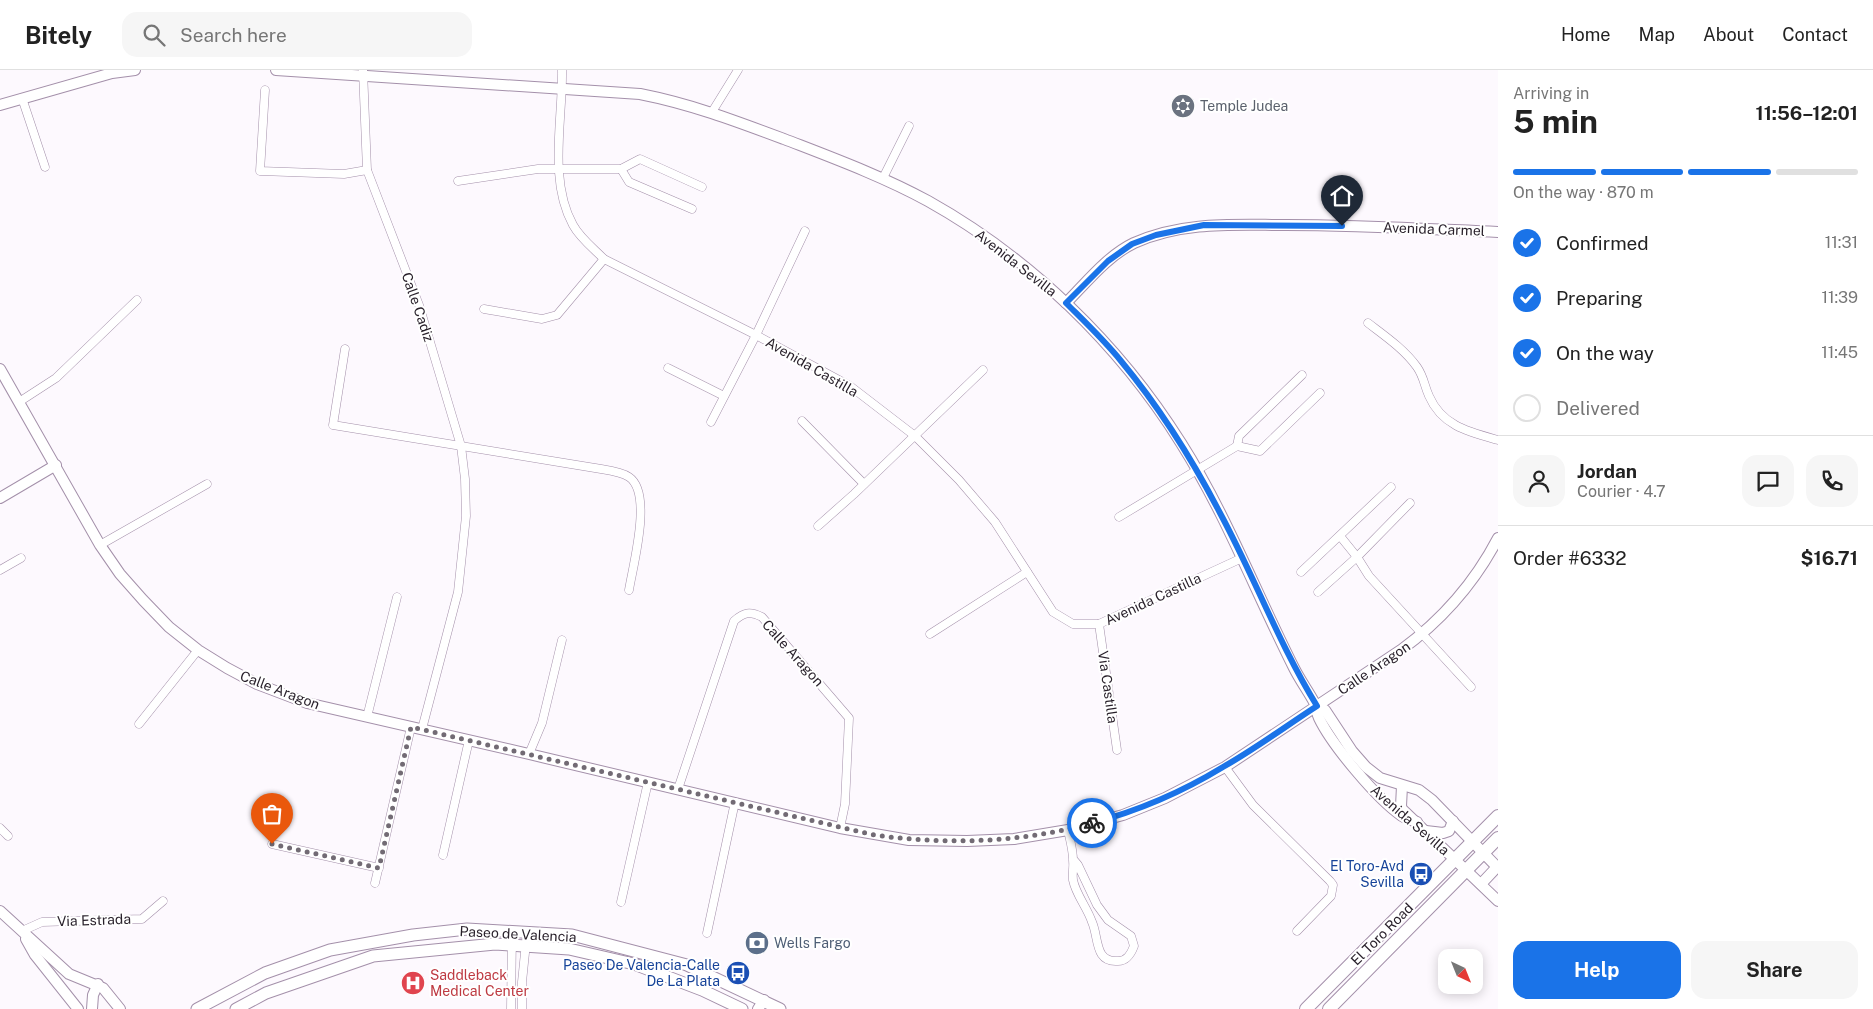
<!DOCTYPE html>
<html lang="en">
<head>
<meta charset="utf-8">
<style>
  :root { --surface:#fff; --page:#f6f6f6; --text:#222; --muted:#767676; --line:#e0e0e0; --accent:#1a73e8 }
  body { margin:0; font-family:"Public Sans",sans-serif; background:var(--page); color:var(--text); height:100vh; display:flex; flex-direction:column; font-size:19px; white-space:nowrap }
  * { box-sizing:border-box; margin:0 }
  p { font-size:16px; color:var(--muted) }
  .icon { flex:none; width:28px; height:28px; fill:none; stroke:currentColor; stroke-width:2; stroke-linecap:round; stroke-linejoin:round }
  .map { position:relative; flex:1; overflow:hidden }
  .drawer { display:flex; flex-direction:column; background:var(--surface); width:375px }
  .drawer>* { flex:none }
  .needle { width:32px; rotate:137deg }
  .buttons { position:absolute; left:1438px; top:879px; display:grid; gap:10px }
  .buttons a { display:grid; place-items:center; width:45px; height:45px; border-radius:10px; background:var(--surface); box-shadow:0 2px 12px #0003; font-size:25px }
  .pin { position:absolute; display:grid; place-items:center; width:42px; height:42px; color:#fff; margin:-51px -21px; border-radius:50% 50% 50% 0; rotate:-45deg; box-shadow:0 0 5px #0007 }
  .pin .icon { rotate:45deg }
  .courier { position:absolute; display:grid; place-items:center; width:50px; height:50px; margin:-25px; border:4px solid #1a73e8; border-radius:50%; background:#fff; color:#222; box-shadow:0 1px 6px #0007 }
  .headline em { font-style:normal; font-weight:700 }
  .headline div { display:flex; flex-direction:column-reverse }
  .headline { display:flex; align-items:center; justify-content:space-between; height:85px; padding:0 15px }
  h1 { font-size:32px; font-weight:700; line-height:38px }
  .bar { display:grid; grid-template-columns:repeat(4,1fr); gap:8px 5px; align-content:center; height:60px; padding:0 15px }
  .bar i { height:6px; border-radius:4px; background:var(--line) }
  .bar .active { background:var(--accent) }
  .bar p { grid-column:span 4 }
  .line { display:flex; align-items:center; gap:12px; padding:0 15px; border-top:1px solid var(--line) }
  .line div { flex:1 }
  .round { display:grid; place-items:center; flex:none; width:52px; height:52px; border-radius:15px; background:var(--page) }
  ol { padding:0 15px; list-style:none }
  li { display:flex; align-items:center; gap:15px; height:55px }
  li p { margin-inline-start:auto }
  li .icon { padding:5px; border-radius:50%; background:var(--accent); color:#fff; stroke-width:4 }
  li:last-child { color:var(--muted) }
  li i { width:28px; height:28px; border:2px solid var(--line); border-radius:50% }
  .primary-button { display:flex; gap:10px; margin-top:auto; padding:10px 15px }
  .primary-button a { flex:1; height:58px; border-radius:15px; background:var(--accent); color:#fff; font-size:20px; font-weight:700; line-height:58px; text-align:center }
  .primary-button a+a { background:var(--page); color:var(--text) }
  header { display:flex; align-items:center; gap:30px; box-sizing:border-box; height:70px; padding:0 25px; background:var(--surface); border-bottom:1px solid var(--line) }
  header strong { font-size:24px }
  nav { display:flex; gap:28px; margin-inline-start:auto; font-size:18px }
  .search { width:350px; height:45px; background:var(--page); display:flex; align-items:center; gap:12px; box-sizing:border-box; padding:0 18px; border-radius:15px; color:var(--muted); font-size:19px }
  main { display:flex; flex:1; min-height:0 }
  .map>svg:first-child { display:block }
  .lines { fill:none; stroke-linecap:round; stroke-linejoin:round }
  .minor-casing { stroke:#a490aa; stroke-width:9 }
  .tertiary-casing { stroke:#a490aa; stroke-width:12 }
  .secondary-casing { stroke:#a490aa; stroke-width:13 }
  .primary-casing { stroke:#a490aa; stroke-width:14 }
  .minor { stroke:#fff; stroke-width:8 }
  .tertiary { stroke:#fff; stroke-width:10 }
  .secondary { stroke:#fff; stroke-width:11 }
  .primary { stroke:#fff; stroke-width:12 }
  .done { stroke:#726b74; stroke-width:5; stroke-dasharray:0 9 }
  .route { stroke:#1a73e8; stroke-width:6 }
  .labels { text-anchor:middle; stroke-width:4; stroke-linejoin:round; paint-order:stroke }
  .worship-label { font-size:14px; fill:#5b616d; stroke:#fff; text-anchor:start }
  .street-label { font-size:14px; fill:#271f29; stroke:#fff }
  .transit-label { font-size:14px; fill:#164399; stroke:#fff; text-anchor:end }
  .service-label { font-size:14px; fill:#4e5e75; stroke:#fff; text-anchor:start }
  .health-label { font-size:14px; fill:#be3a42; stroke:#fff; text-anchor:start }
</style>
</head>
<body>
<header>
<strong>Bitely</strong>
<div class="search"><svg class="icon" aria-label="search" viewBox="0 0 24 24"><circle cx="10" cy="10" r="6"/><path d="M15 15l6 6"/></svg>Search here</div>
<nav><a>Home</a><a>Map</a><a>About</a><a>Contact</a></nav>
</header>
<main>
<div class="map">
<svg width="1498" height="939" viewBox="0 0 1498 939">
  <rect width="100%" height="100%" fill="#fdf9fe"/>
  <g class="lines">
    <g class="minor-casing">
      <g id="minor">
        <polyline points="363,0 367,100 419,235 461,376 465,409 466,446 458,522 422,659"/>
        <path d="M562,0C563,49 548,110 573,155C580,168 593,178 604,189L756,265L850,316L915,366L959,410L995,452L1053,542L1073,554H1099L1242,488"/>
        <polyline points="265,20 260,101 344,104 367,100"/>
        <polyline points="22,28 45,97"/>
        <polyline points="712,42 738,0"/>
        <polyline points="621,99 629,112 692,139"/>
        <polyline points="883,108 909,56"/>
        <polyline points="458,111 538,99 621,99 640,89 702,117"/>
        <polyline points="484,239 542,249 557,245 604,189"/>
        <path d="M1368,253C1385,266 1404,279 1417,297C1424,307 1424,315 1429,326C1442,356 1469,362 1498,370"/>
        <path d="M345,279L333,355L595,398C605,400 620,401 629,407C653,423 633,495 629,520"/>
        <polyline points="668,298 724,326"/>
        <polyline points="19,332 56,308 137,230"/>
        <polyline points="802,351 864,414"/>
        <polyline points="711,352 756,265 805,161"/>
        <polyline points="1237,376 1260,381 1320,323"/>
        <polyline points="1237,376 1239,366 1302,305"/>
        <polyline points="1119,447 1237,376"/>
        <polyline points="818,456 854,424 983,300"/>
        <polyline points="1340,466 1357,487 1369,506 1471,617"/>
        <polyline points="100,475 207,414"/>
        <polyline points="0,500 21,488"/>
        <polyline points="1301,502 1391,417"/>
        <polyline points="1318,522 1357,487 1410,433"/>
        <polyline points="1099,554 1117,680"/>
        <polyline points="930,564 1027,502"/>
        <polyline points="367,647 397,527"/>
        <polyline points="139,654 198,580"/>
        <polyline points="529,684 542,653 562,570"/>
        <polyline points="1225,697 1253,735 1330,811 1333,815 1331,826 1297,861"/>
        <path d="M678,719L734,551C744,542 750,541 762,547L849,648L845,734L840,758"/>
        <polyline points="0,758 8,766"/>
        <path d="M1068,760C1070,770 1073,780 1073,790C1074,797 1072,803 1073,810C1076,825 1087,837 1092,852C1099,867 1094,893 1118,891C1127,891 1131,884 1134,876L1131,866L1108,850L1097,835L1078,795L1073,789"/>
        <polyline points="272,774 379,798"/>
        <polyline points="443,785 469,670"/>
        <polyline points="375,813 411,657"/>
        <polyline points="621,832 648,712"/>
        <polyline points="22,861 42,852 142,849 163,831"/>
        <polyline points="707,863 735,732"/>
        <polyline points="511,939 512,862"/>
        <polyline points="522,939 522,912 527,863"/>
      </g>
    </g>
    <g class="tertiary-casing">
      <g id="tertiary">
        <path d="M276,0L640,24C691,34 736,51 784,69C833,88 882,106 928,131C1030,188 1119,274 1181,373C1226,444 1256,523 1294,598C1300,610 1308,621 1314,632C1317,637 1316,642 1319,648C1332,675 1377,729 1402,746C1406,749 1412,750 1417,752"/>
        <polyline points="0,35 112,3 135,0"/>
        <path d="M1066,233C1086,213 1107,186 1134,173C1183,151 1234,155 1286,155C1357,155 1427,159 1498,162"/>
        <path d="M0,299L100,475L120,504L143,530L169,557L198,580L227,598L257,614L307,633L529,684L840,758L909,770L967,771L1014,769L1068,760L1123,745L1165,728L1225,697L1401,580C1442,550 1474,514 1498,468"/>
        <polyline points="0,428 56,395"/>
        <polyline points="1317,636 1325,640 1352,681 1366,697 1380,708 1419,720 1432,730 1498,798"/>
        <polyline points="1402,716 1401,736 1402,739 1498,831"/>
        <polyline points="1426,761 1443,763 1449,761 1453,751"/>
        <polyline points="1481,814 1497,797"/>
        <polyline points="0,841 69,904 103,918 120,939"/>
        <polyline points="26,869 35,885 78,939"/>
        <polyline points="92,939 93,925 98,914"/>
        <polyline points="758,939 764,930"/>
      </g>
    </g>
    <g class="secondary-casing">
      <g id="secondary">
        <polyline points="197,939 265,903 330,880 413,865 467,859 572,865 687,895 780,939"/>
        <polyline points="236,939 266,923 373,886 495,874 569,879 634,894 702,920 742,939"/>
      </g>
    </g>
    <g class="primary-casing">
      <g id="primary">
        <polyline points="1306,939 1498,746"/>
        <polyline points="1329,939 1498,768"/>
      </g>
    </g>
    <use href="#minor" class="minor"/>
    <use href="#tertiary" class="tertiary"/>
    <use href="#secondary" class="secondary"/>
    <use href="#primary" class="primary"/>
  </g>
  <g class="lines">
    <path class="done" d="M272,774L379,798L411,657L874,765C947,775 1020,773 1092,753"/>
    <path class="route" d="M1092,753C1138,741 1182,722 1223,697C1255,679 1286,656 1317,636C1279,574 1254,506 1220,443C1192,389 1160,338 1121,291C1104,270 1085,252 1066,233L1108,191L1132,174L1156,165L1204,155L1342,156"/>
  </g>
  <defs>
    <g id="synagogue-disc" transform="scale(1.25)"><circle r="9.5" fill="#6b7280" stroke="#fff"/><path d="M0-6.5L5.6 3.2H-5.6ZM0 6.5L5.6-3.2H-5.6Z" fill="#fff"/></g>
    <g id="bus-disc" transform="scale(1.25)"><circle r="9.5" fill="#1a4fb4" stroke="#fff"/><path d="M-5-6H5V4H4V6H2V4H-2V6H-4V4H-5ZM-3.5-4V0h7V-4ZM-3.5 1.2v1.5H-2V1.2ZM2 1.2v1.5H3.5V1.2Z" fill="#fff"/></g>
    <g id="bank-disc" transform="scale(1.25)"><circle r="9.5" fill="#5c6f8a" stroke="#fff"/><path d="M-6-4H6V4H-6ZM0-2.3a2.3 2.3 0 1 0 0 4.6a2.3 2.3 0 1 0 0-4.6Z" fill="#fff"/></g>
    <g id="hospital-disc" transform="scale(1.25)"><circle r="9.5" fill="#e0444e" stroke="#fff"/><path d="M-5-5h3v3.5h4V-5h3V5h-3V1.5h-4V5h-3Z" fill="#fff"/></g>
  </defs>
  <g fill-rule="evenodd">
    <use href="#synagogue-disc" x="1183" y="36"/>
    <use href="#bus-disc" x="1421" y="804"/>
    <use href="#bank-disc" x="757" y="873"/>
    <use href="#bus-disc" x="738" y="903"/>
    <use href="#hospital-disc" x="413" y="913"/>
  </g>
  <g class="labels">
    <g class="worship-label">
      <text x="1200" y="41">Temple Judea</text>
    </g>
    <g class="street-label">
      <text transform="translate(1434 159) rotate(2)" y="5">Avenida Carmel</text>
      <text transform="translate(1016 193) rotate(38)" y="5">Avenida Sevilla</text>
      <text transform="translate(418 237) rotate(71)" y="5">Calle Cadiz</text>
      <text transform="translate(812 297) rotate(30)" y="5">Avenida Castilla</text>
      <text transform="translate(1153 529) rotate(-25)" y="5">Avenida Castilla</text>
      <text transform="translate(793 583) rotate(48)" y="5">Calle Aragon</text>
      <text transform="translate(1374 598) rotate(-34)" y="5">Calle Aragon</text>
      <text transform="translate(1108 617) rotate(82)" y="5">Via Castilla</text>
      <text transform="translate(280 620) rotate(21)" y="5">Calle Aragon</text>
      <text transform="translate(1410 750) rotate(41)" y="5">Avenida Sevilla</text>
      <text transform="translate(94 850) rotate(-2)" y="5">Via Estrada</text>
      <text transform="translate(518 864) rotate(3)" y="5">Paseo de Valencia</text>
      <text transform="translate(1382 864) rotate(-45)" y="5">El Toro Road</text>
    </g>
    <g class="transit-label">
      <text x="1404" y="801">El Toro-Avd<tspan x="1404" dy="16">Sevilla</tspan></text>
      <text x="720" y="900">Paseo De Valencia-Calle<tspan x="720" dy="16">De La Plata</tspan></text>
    </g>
    <g class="service-label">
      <text x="774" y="878">Wells Fargo</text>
    </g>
    <g class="health-label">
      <text x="430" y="910">Saddleback<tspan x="430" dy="16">Medical Center</tspan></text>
    </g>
  </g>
</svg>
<div class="buttons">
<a><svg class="needle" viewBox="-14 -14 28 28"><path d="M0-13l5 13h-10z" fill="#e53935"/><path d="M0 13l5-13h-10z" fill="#767676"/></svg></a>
</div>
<div class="pin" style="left:272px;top:774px;background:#ea580c"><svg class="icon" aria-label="bag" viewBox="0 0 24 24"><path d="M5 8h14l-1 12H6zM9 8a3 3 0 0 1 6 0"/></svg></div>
<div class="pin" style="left:1342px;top:156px;background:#1f2937"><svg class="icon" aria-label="home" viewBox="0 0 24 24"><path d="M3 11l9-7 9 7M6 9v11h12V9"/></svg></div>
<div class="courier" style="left:1092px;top:753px"><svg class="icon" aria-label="bike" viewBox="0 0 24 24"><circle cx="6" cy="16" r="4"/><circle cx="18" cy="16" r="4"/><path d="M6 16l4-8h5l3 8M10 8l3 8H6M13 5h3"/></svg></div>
</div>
<section class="drawer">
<div class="headline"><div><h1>5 min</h1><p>Arriving in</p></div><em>11:56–12:01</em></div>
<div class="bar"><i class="active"></i><i class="active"></i><i class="active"></i><i></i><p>On the way · 870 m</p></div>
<ol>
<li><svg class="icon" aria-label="check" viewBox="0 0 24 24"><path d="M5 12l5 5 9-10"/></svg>Confirmed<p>11:31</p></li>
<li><svg class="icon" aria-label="check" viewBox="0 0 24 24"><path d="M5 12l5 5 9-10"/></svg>Preparing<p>11:39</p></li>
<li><svg class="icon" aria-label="check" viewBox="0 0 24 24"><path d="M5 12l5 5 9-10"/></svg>On the way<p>11:45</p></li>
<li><i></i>Delivered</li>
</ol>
<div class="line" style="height:90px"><a class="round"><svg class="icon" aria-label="person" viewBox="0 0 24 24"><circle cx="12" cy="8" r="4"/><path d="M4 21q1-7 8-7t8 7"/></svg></a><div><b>Jordan</b><p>Courier · 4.7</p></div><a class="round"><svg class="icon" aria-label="chat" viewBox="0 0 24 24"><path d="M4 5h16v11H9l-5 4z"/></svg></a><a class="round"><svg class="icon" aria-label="phone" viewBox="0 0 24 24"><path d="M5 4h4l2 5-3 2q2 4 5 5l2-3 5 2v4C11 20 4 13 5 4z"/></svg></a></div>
<div class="line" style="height:65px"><div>Order #6332</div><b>$16.71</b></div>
<div class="primary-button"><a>Help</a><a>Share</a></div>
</section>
</main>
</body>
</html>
